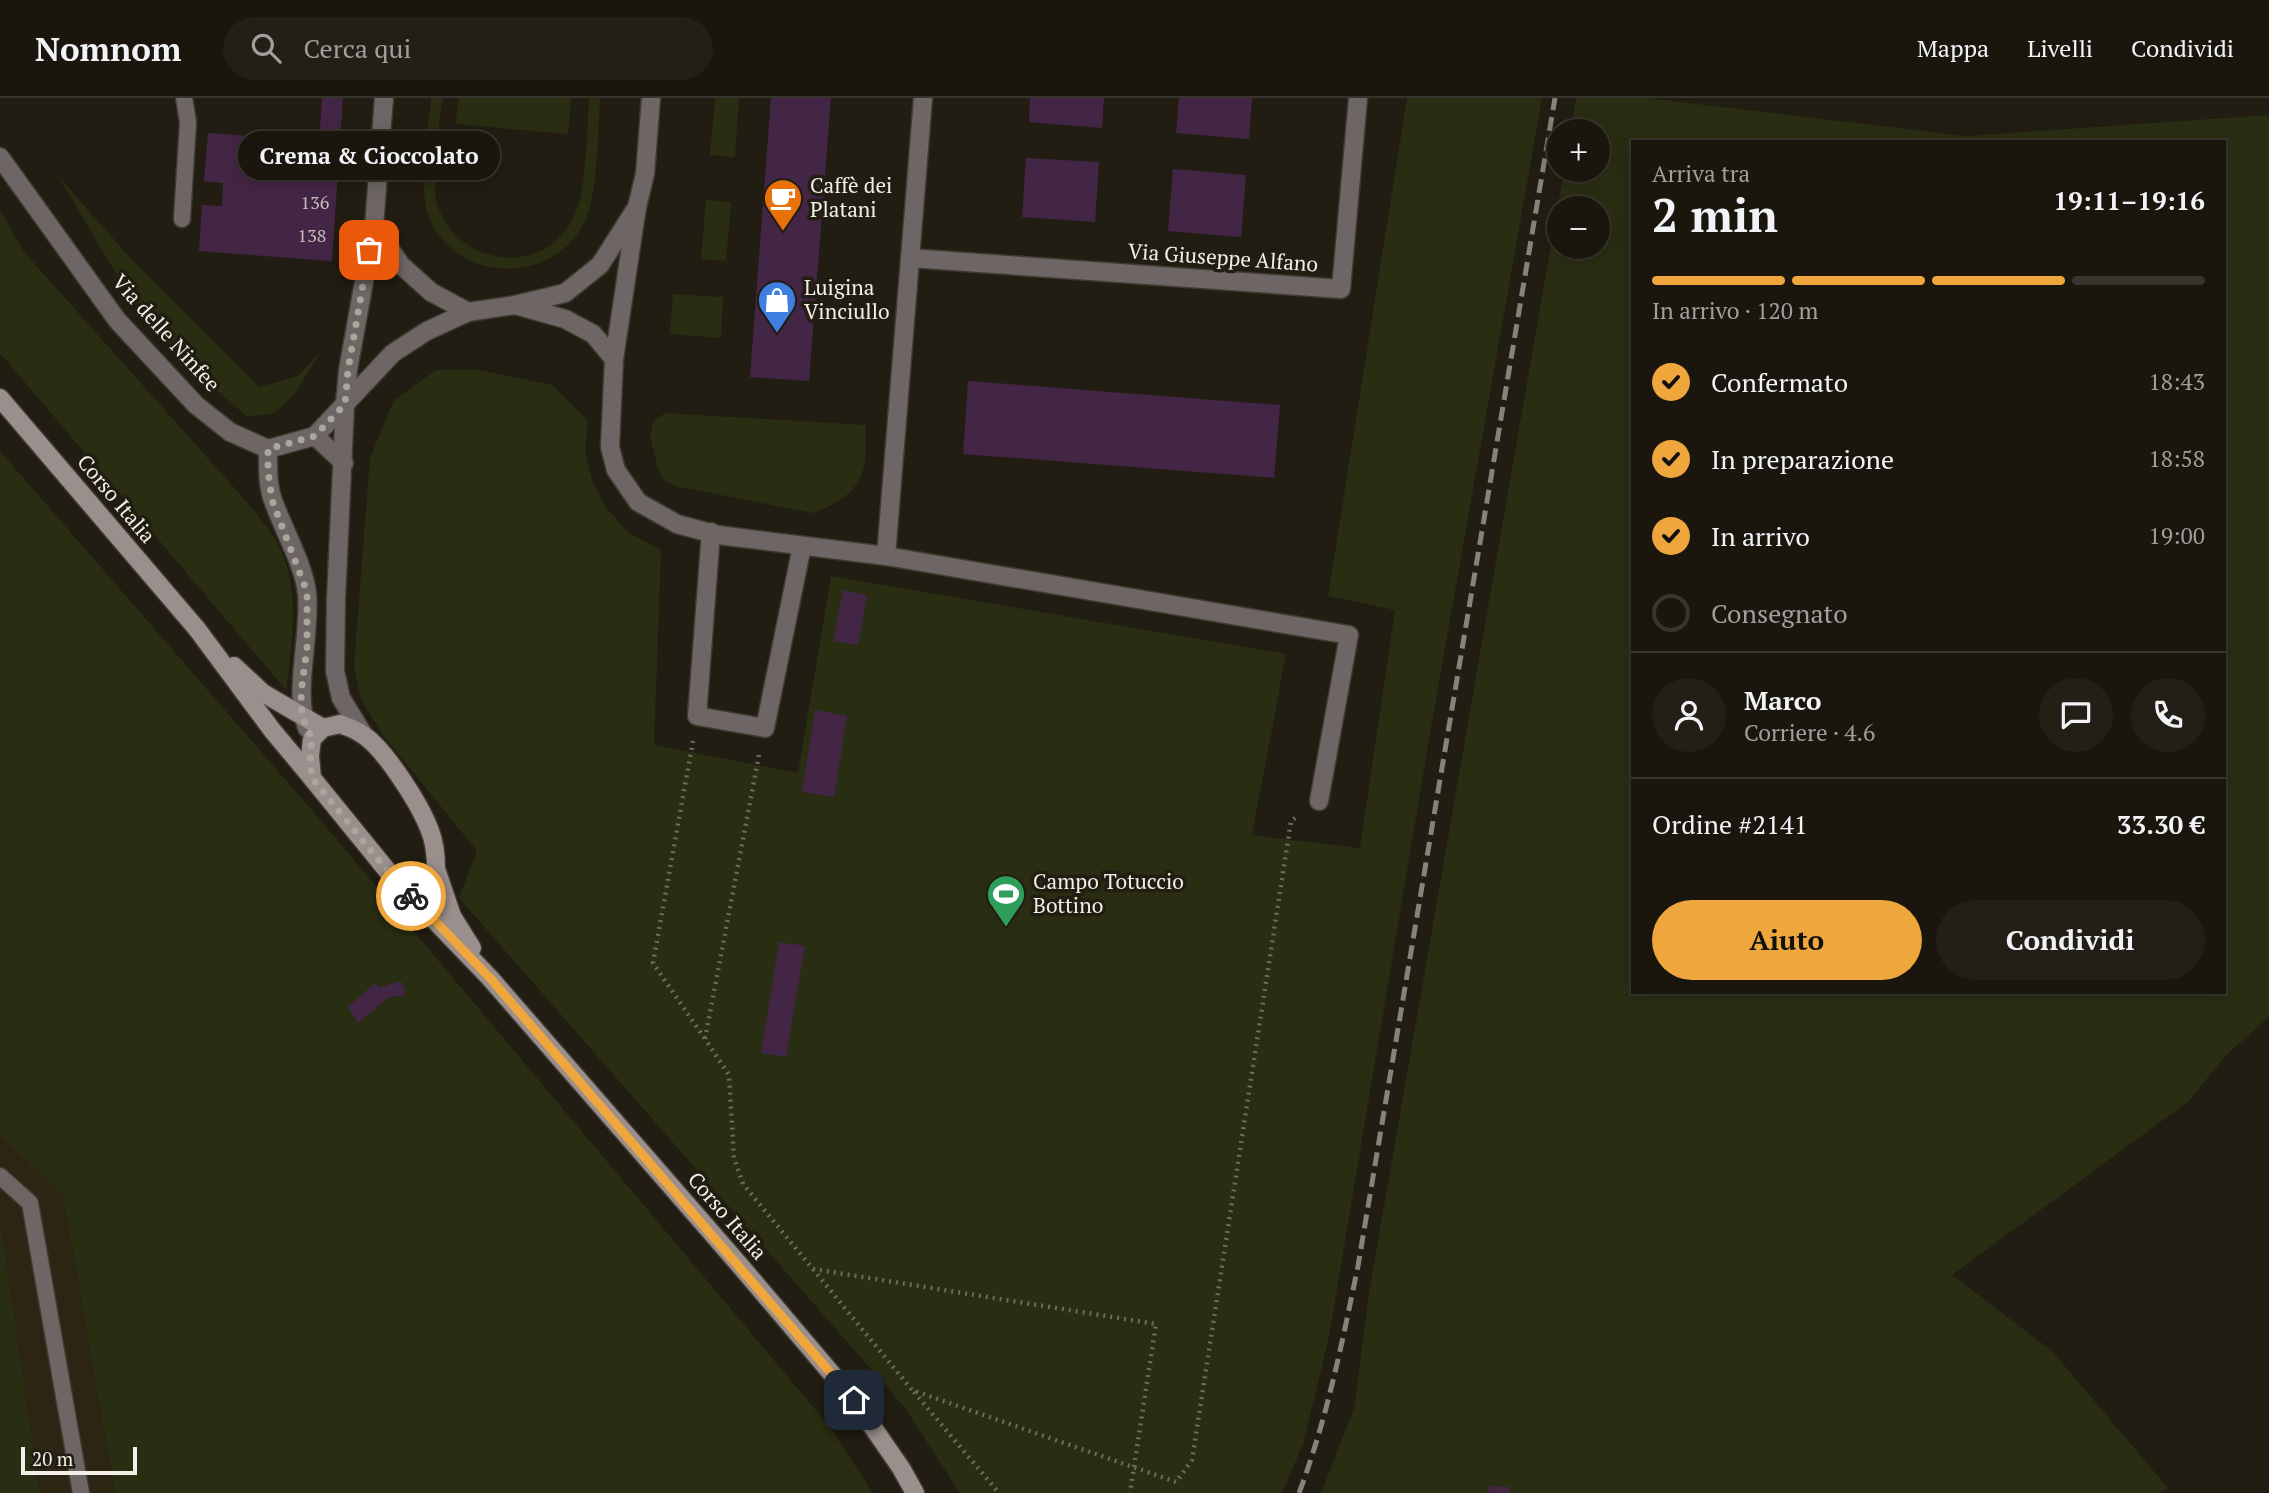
<!DOCTYPE html>
<html lang="it">
<head>
<meta charset="utf-8">
<style>
  :root { --surface:#1a160e; --page:#231f17; --text:#f1f3f6; --muted:#9f9f9e; --line:#38352e; --accent:#efa73d }
  body { margin:0; font-family:"PT Serif",serif; background:var(--page); color:var(--text); height:100vh; display:flex; flex-direction:column; font-size:26px; white-space:nowrap }
  * { box-sizing:border-box; margin:0 }
  p { font-size:23px; color:var(--muted) }
  .icon { flex:none; width:38px; height:38px; fill:none; stroke:currentColor; stroke-width:2; stroke-linecap:round; stroke-linejoin:round }
  .map { position:relative; flex:1; overflow:hidden }
  .details { position:absolute; left:1631px; top:42px; width:595px; height:854px; display:flex; flex-direction:column; background:var(--surface); border-radius:0px; box-shadow:0 4px 18px #0003,0 0 0 2px var(--line) }
  .details>* { flex:none }
  .controls { position:absolute; left:1547px; top:21px; display:grid; gap:14px }
  .controls a { display:grid; place-items:center; width:63px; height:63px; border-radius:50%; background:var(--surface); box-shadow:0 4px 18px #0003,0 0 0 2px var(--line); font-size:35px }
  .scale { position:absolute; left:21px; bottom:18px; width:116px; box-sizing:border-box; padding-left:7px; border:4px solid #f2efe7; border-top:0; font-size:19px; line-height:24px; white-space:nowrap; color:#f2efe7; -webkit-text-stroke:5px #221d12; paint-order:stroke }
  .pin { position:absolute; display:grid; place-items:center; width:60px; height:60px; color:#fff; margin:-30px; border-radius:14px; box-shadow:0 4px 10px #0006 }
  .courier { position:absolute; display:grid; place-items:center; width:70px; height:70px; margin:-35px; border:5px solid #efa73d; border-radius:50%; background:#fff; color:#222; box-shadow:0 2px 9px #0007 }
  .bubble { position:absolute; height:49px; border-radius:24px; background:var(--surface); box-shadow:0 4px 18px #0003,0 0 0 2px var(--line); font-size:23px; font-weight:600; line-height:49px; text-align:center }
  .overview em { font-style:normal; font-weight:600 }
  .overview div { display:flex; flex-direction:column-reverse }
  .overview { display:flex; align-items:center; justify-content:space-between; height:119px; padding:0 21px }
  h1 { font-size:46px; font-weight:600; line-height:52px }
  .bar { display:grid; grid-template-columns:repeat(4,1fr); gap:10px 7px; align-content:center; height:84px; padding:0 21px }
  .bar i { height:9px; border-radius:5px; background:var(--line) }
  .bar .active { background:var(--accent) }
  .bar p { grid-column:span 4 }
  .line { display:flex; align-items:center; gap:18px; padding:0 21px; border-top:2px solid var(--line) }
  .line div { flex:1 }
  .round { display:grid; place-items:center; flex:none; width:74px; height:74px; border-radius:37px; background:var(--page) }
  ol { padding:0 21px; list-style:none }
  li { display:flex; align-items:center; gap:21px; height:77px }
  li p { margin-inline-start:auto }
  li .icon { padding:7px; border-radius:50%; background:var(--accent); color:#111; stroke-width:4 }
  li:last-child { color:var(--muted) }
  li i { width:38px; height:38px; border:4px solid var(--line); border-radius:50% }
  .primary-button { display:flex; gap:14px; margin-top:auto; padding:14px 21px }
  .primary-button a { flex:1; height:80px; border-radius:42px; background:var(--accent); color:#111; font-size:28px; font-weight:600; line-height:80px; text-align:center }
  .primary-button a+a { background:var(--page); color:var(--text) }
  header { display:flex; align-items:center; gap:42px; box-sizing:border-box; height:98px; padding:0 35px; background:var(--surface); border-bottom:2px solid var(--line) }
  header strong { font-size:33px }
  nav { display:flex; gap:38px; margin-inline-start:auto; font-size:24px }
  .search { width:490px; height:63px; background:var(--page); display:flex; align-items:center; gap:18px; box-sizing:border-box; padding:0 24px; border-radius:38px; color:var(--muted); font-size:26px }
  .map>svg:first-child { display:block }
  .built { fill:#2d2514 }
  .green { fill:#292e13; fill-rule:evenodd }
  .building { fill:#432645 }
  .lines { fill:none; stroke-linecap:round; stroke-linejoin:round }
  .service-casing { stroke:#3f3a30; stroke-width:19 }
  .minor-casing { stroke:#3f3a30; stroke-width:21 }
  .tertiary-casing { stroke:#3f3a30; stroke-width:21 }
  .secondary-casing { stroke:#3f3a30; stroke-width:21 }
  .path { stroke:#6e6a60; stroke-width:4.5; stroke-dasharray:2 5; stroke-linecap:butt }
  .service { stroke:#6d6664; stroke-width:16 }
  .minor { stroke:#6d6664; stroke-width:18 }
  .tertiary { stroke:#6d6664; stroke-width:18 }
  .secondary { stroke:#9b8f8d; stroke-width:18 }
  .rail { stroke:#87837a; stroke-width:5; stroke-dasharray:14 7; stroke-linecap:butt }
  .done { stroke:#a9a69c; stroke-width:7; stroke-dasharray:0 12.6 }
  .route { stroke:#efa73d; stroke-width:9 }
  .labels { text-anchor:middle; stroke-width:7; stroke-linejoin:round; paint-order:stroke }
  .number-label { font-size:18px; fill:#c6bdbe }
  .poi-label { font-size:21px; fill:#f2efe7; stroke:#221d12; text-anchor:start }
  .street-label { font-size:21px; fill:#f2efe7; stroke:#221d12 }
</style>
</head>
<body>
<header>
<strong>Nomnom</strong>
<div class="search"><svg class="icon" aria-label="search" viewBox="0 0 24 24"><circle cx="10" cy="10" r="6"/><path d="M15 15l6 6"/></svg>Cerca qui</div>
<nav><a>Mappa</a><a>Livelli</a><a>Condividi</a></nav>
</header>
<div class="map">
<svg width="2269" height="1395" viewBox="0 0 2269 1395">
  <rect width="100%" height="100%" fill="#221d12"/>
  <polygon class="built" points="0,1038 63,1095 115,1395 0,1395"/>
  <g class="green">
    <path d="M431,0H442C440,27 430,81 437,106C457,171 548,180 575,116C587,89 587,31 589,0H600C598,31 598,94 586,121C557,185 465,188 432,126C415,93 428,36 431,0Z"/>
    <polygon points="458,0 571,0 568,36 456,26"/>
    <polygon points="715,0 739,0 735,59 710,57"/>
    <polygon points="1407,0 1542,0 1429,641 1329,1239 1303,1346 1282,1395 960,1395 905,1310 459,800 477,753 383,637 361,602 354,568 370,360 394,302 436,272 480,272 552,287 588,323 585,352 592,383 605,408 627,434 661,452 654,647 798,675 831,478 1286,556 1252,737 1360,750 1395,512 1328,498"/>
    <path d="M1576,0H1646L1966,38L2269,17V919L2225,958L2189,1003L1952,1177L2052,1253L2168,1390L2160,1395H1321L1354,1311L1369,1195L1564,72H1598V33H1571ZM1633,44H2224V894H1633ZM1559,110H1598V149H1559Z"/>
    <path d="M58,78L134,164L259,289L298,278L322,252L294,297L275,315L248,319C202,281 154,236 122,185C100,150 80,113 58,78Z"/>
    <polygon points="706,102 731,104 726,163 701,161"/>
    <path d="M0,112L24,154L245,402C256,416 270,431 278,446C301,490 292,544 286,592L0,255Z"/>
    <polygon points="673,196 723,199 721,240 670,236"/>
    <path d="M665,315L866,327C865,341 867,359 863,372C857,395 834,408 813,415L675,388L664,382L658,371L650,337L653,324Z"/>
    <polygon points="0,353 317,718 830,1329 873,1395 115,1395 63,1096 0,1038"/>
    <polygon points="0,1122 39,1395 0,1395"/>
  </g>
  <g class="building">
    <polygon points="322,0 343,0 332,163 199,153 202,107 222,108 223,85 204,83 208,35 319,43"/>
    <polygon points="771,0 831,0 809,283 750,279"/>
    <polygon points="1030,0 1104,0 1102,30 1029,24"/>
    <polygon points="1179,0 1252,0 1249,41 1176,35"/>
    <polygon points="1026,60 1099,64 1095,124 1022,119"/>
    <polygon points="1173,71 1246,77 1241,139 1168,133"/>
    <polygon points="968,283 1280,307 1274,380 963,356"/>
    <polygon points="843,492 867,497 858,547 833,543"/>
    <polygon points="815,612 847,618 834,699 802,694"/>
    <polygon points="779,844 805,848 786,959 761,955"/>
    <polygon points="401,883 406,897 389,899 358,925 348,909 375,885 379,890"/>
    <polygon points="1490,1388 1509,1389 1510,1395 1488,1395"/>
  </g>
  <g class="lines">
    <g class="service-casing">
      <g id="service">
        <polyline points="182,121 188,24 184,0"/>
        <polyline points="0,1078 30,1105 81,1395"/>
      </g>
    </g>
    <g class="minor-casing">
      <g id="minor">
        <polyline points="637,109 614,261 610,349 616,372 638,404 677,426 718,437 886,458 1349,537 1319,703"/>
        <polyline points="910,160 1341,191 1358,0"/>
        <polyline points="515,207 565,221 593,236 614,261"/>
        <polyline points="711,434 697,618 765,630 802,448"/>
        <polyline points="886,458 923,0"/>
      </g>
    </g>
    <g class="tertiary-casing">
      <g id="tertiary">
        <polyline points="0,59 117,222 196,307 230,334 268,351"/>
        <polyline points="374,128 401,167 431,194 468,214"/>
        <polyline points="315,338 344,365"/>
        <polyline points="268,351 315,338 345,306 348,272 374,128 384,0"/>
        <path d="M268,351C268,369 267,388 274,405C283,430 305,470 307,496C311,537 293,594 307,630"/>
        <polyline points="363,636 341,600 335,573 336,501 345,306 393,255 427,233 468,214 515,207 565,195 600,167 637,109 645,76 651,0"/>
      </g>
    </g>
    <g class="secondary-casing">
      <g id="secondary">
        <polyline points="0,300 197,531 272,632 312,680"/>
        <polyline points="234,568 263,595 323,630"/>
        <path d="M340,626C347,629 354,631 360,635C383,647 421,708 430,733C435,745 436,758 436,771C420,785 410,785 390,776L312,680L310,658L312,641L323,630Z"/>
        <polyline points="436,771 452,818 472,850"/>
        <polyline points="390,776 490,880 743,1171 854,1302 901,1370 915,1395"/>
      </g>
    </g>
    <g class="path">
      <polyline points="693,643 653,865 705,941"/>
      <polyline points="759,657 705,941 729,977 734,1060 743,1086 912,1292 1176,1384 1192,1362 1291,723 1298,718"/>
      <polyline points="813,1171 1156,1226 1130,1395"/>
      <polyline points="914,1294 999,1395"/>
    </g>
    <use href="#service" class="service"/>
    <use href="#minor" class="minor"/>
    <use href="#tertiary" class="tertiary"/>
    <use href="#secondary" class="secondary"/>
    <path class="rail" d="M1299,1395C1327,1321 1342,1245 1358,1168L1555,0"/>
  </g>
  <g class="lines">
    <polyline class="done" points="369,152 348,272 345,306 315,338 268,351 268,373 272,402 307,494 307,550 301,595 302,618 312,641 310,658 312,680 390,776 411,798"/>
    <polyline class="route" points="411,798 490,880 854,1302"/>
  </g>
  <defs>
    <g id="cafe-pin" transform="scale(2.0125)"><path d="M0 17L-7.5 6A9.5 9.5 0 1 1 7.5 6Z" fill="#e8710a" stroke="#221d12"/><path d="M-5.5-4.5H6V0H3Q3 3.5 0 3.5H-2.5Q-5.5 3.5-5.5 0ZM3-3.2v2h1.7v-2ZM-6 4.5H4V6H-6Z" fill="#fff"/></g>
    <g id="shop-pin" transform="scale(2.0125)"><path d="M0 17L-7.5 6A9.5 9.5 0 1 1 7.5 6Z" fill="#3f7fe0" stroke="#221d12"/><path d="M-5-2.5h2.3a2.7 3.5 0 0 1 5.4 0H5L5.5 6h-11ZM-1.5-2.5h3a1.5 2.3 0 0 0-3 0Z" fill="#fff"/></g>
    <g id="stadium-pin" transform="scale(2.0125)"><path d="M0 17L-7.5 6A9.5 9.5 0 1 1 7.5 6Z" fill="#2e9e5b" stroke="#221d12"/><path d="M0-5a6.5 5 0 1 0 0 10a6.5 5 0 1 0 0-10ZM-3.5-1.8h7v3.6h-7Z" fill="#fff"/></g>
  </defs>
  <g fill-rule="evenodd">
    <use href="#cafe-pin" x="783" y="100"/>
    <use href="#shop-pin" x="777" y="202"/>
    <use href="#stadium-pin" x="1006" y="796"/>
  </g>
  <g class="labels">
    <g class="number-label">
      <text x="315" y="111">136</text>
      <text x="312" y="144">138</text>
    </g>
    <g class="poi-label">
      <text x="810" y="95">Caffè dei<tspan x="810" dy="24">Platani</tspan></text>
      <text x="804" y="197">Luigina<tspan x="804" dy="24">Vinciullo</tspan></text>
      <text x="1033" y="791">Campo Totuccio<tspan x="1033" dy="24">Bottino</tspan></text>
    </g>
    <g class="street-label">
      <text transform="translate(1223 160) rotate(4)" y="7">Via Giuseppe Alfano</text>
      <text transform="translate(166 235) rotate(48)" y="7">Via delle Ninfee</text>
      <text transform="translate(116 401) rotate(50)" y="7">Corso Italia</text>
      <text transform="translate(727 1118) rotate(49)" y="7">Corso Italia</text>
    </g>
  </g>
</svg>
<div class="controls">
<a>+</a>
<a>−</a>
</div>
<div class="scale">20 m</div>
<div class="pin" style="left:369px;top:152px;background:#ea580c"><svg class="icon" aria-label="bag" viewBox="0 0 24 24"><path d="M5 8h14l-1 12H6zM9 8a3 3 0 0 1 6 0"/></svg></div>
<div class="pin" style="left:854px;top:1302px;background:#1f2937"><svg class="icon" aria-label="home" viewBox="0 0 24 24"><path d="M3 11l9-7 9 7M6 9v11h12V9"/></svg></div>
<div class="courier" style="left:411px;top:798px"><svg class="icon" aria-label="bike" viewBox="0 0 24 24"><circle cx="6" cy="16" r="4"/><circle cx="18" cy="16" r="4"/><path d="M6 16l4-8h5l3 8M10 8l3 8H6M13 5h3"/></svg></div>
<div class="bubble" style="left:238px;top:33px;width:262px">Crema &amp; Cioccolato</div>
<section class="details">
<div class="overview"><div><h1>2 min</h1><p>Arriva tra</p></div><em>19:11–19:16</em></div>
<div class="bar"><i class="active"></i><i class="active"></i><i class="active"></i><i></i><p>In arrivo · 120 m</p></div>
<ol>
<li><svg class="icon" aria-label="check" viewBox="0 0 24 24"><path d="M5 12l5 5 9-10"/></svg>Confermato<p>18:43</p></li>
<li><svg class="icon" aria-label="check" viewBox="0 0 24 24"><path d="M5 12l5 5 9-10"/></svg>In preparazione<p>18:58</p></li>
<li><svg class="icon" aria-label="check" viewBox="0 0 24 24"><path d="M5 12l5 5 9-10"/></svg>In arrivo<p>19:00</p></li>
<li><i></i>Consegnato</li>
</ol>
<div class="line" style="height:126px"><a class="round"><svg class="icon" aria-label="person" viewBox="0 0 24 24"><circle cx="12" cy="8" r="4"/><path d="M4 21q1-7 8-7t8 7"/></svg></a><div><b>Marco</b><p>Corriere · 4.6</p></div><a class="round"><svg class="icon" aria-label="chat" viewBox="0 0 24 24"><path d="M4 5h16v11H9l-5 4z"/></svg></a><a class="round"><svg class="icon" aria-label="phone" viewBox="0 0 24 24"><path d="M5 4h4l2 5-3 2q2 4 5 5l2-3 5 2v4C11 20 4 13 5 4z"/></svg></a></div>
<div class="line" style="height:91px"><div>Ordine #2141</div><b>33.30 €</b></div>
<div class="primary-button"><a>Aiuto</a><a>Condividi</a></div>
</section>
</div>
</body>
</html>
